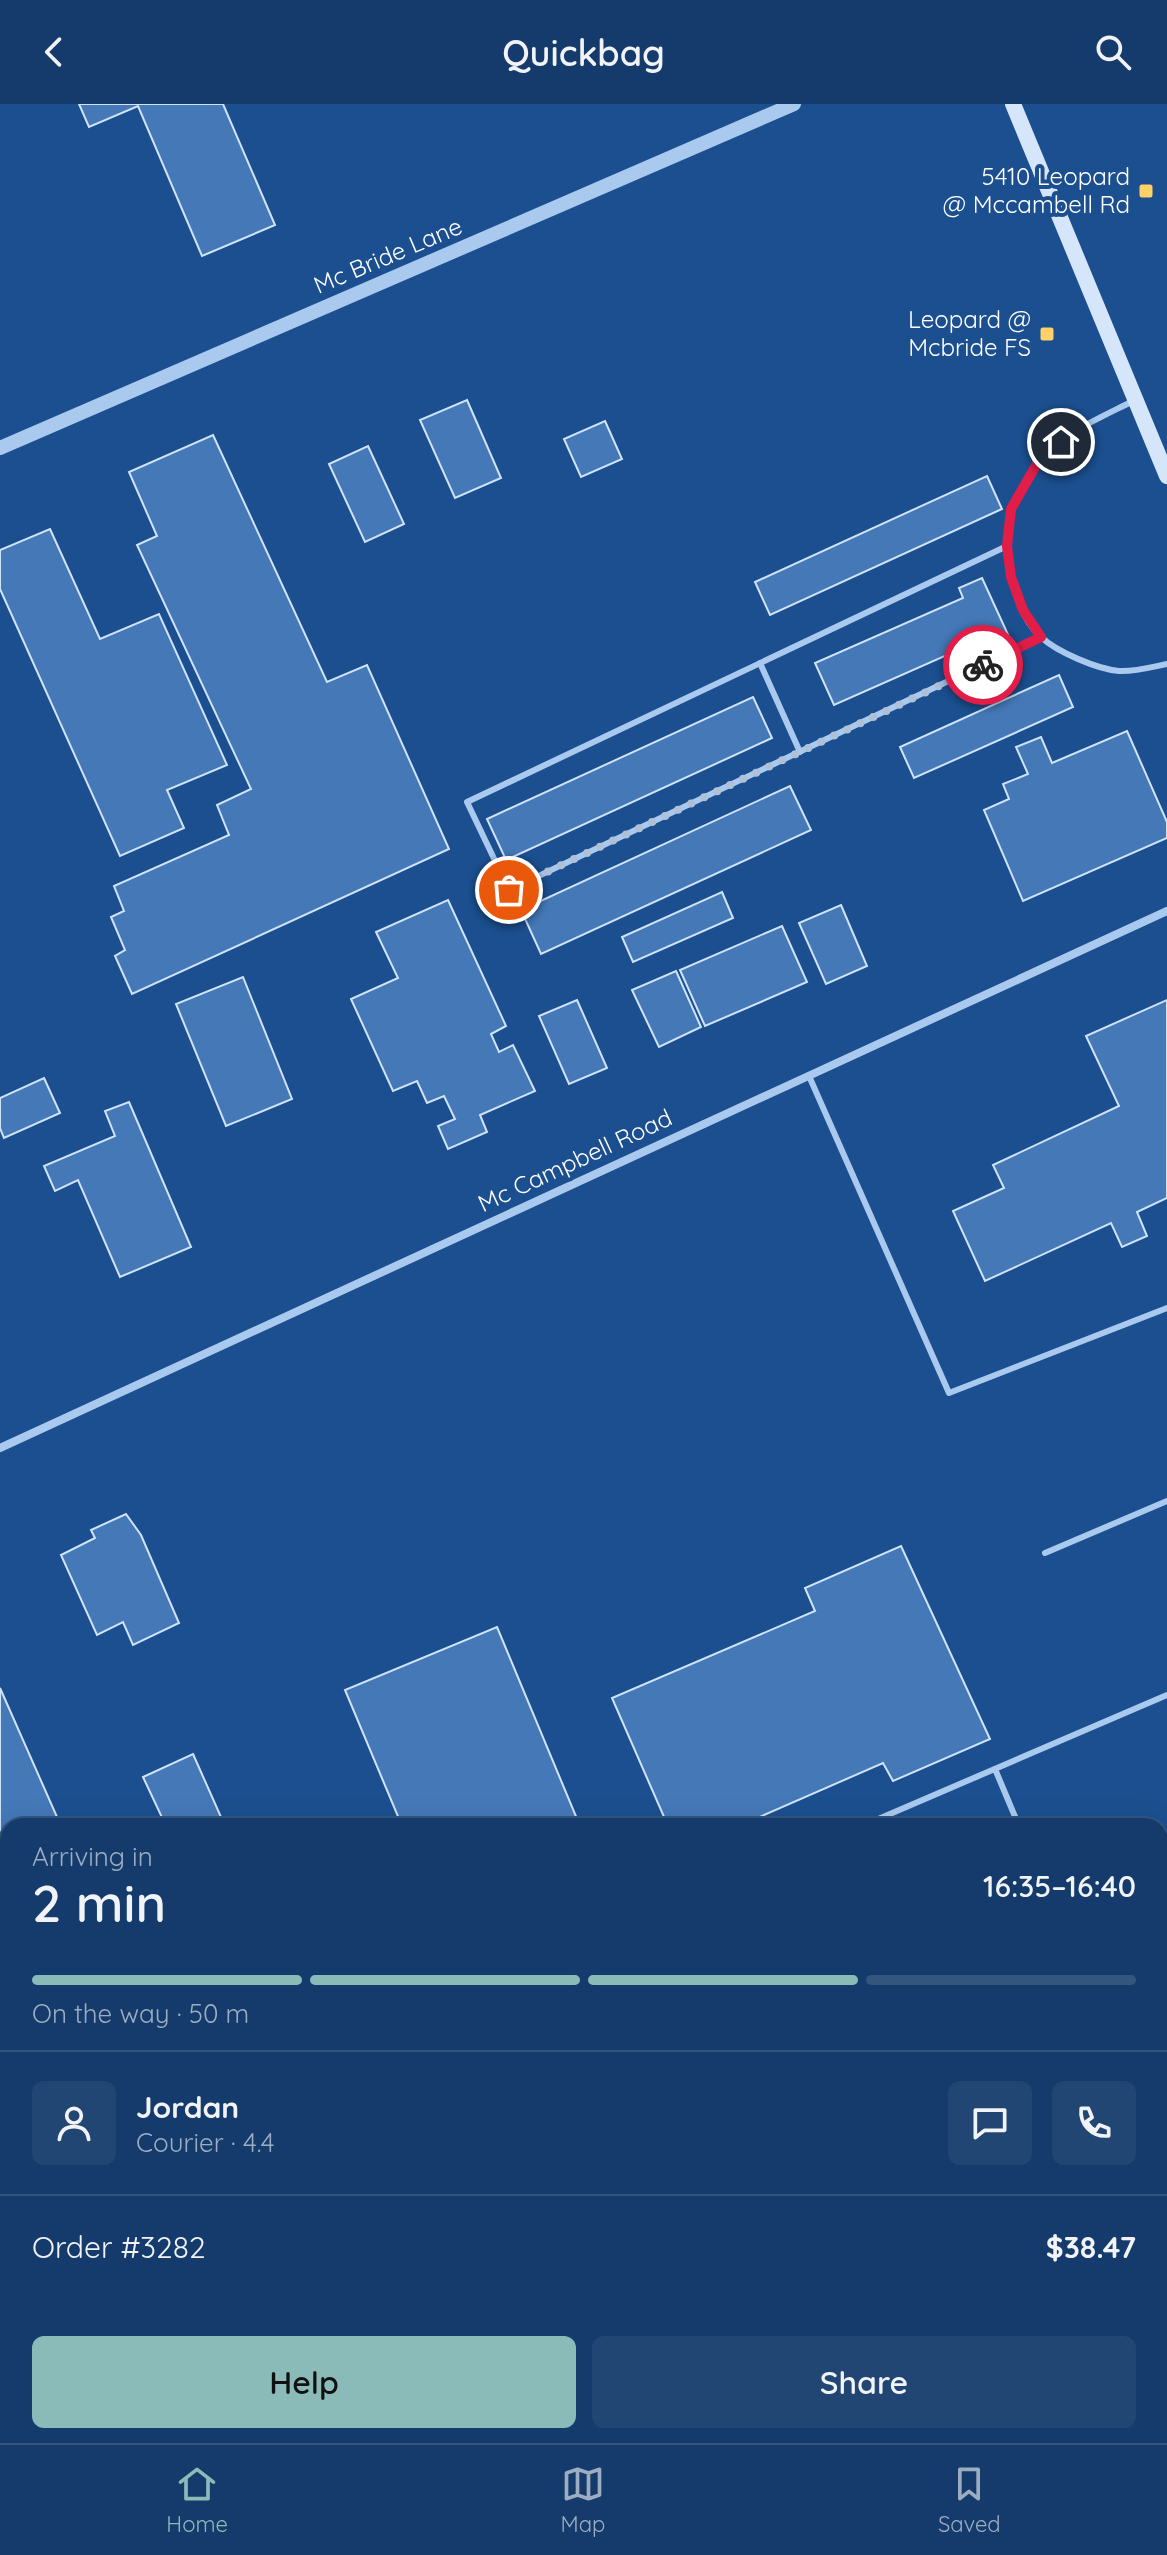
<!DOCTYPE html>
<html lang="en">
<head>
<meta charset="utf-8">
<style>
  :root { --surface:#143b6b; --page:#214673; --text:#f1f3f6; --muted:#9dadc1; --line:#33557e; --accent:#8bbbb9 }
  body { margin:0; font-family:Quicksand,sans-serif; background:var(--page); color:var(--text); height:100vh; display:flex; flex-direction:column; font-size:30px; white-space:nowrap }
  * { box-sizing:border-box; margin:0 }
  p { font-size:26px; color:var(--muted) }
  .icon { flex:none; width:44px; height:44px; fill:none; stroke:currentColor; stroke-width:2; stroke-linecap:round; stroke-linejoin:round }
  .map { position:relative; flex:1; overflow:hidden }
  .side { position:absolute; left:0px; top:1714px; width:1168px; height:626px; display:flex; flex-direction:column; background:var(--surface); border-radius:24px 24px 0 0; box-shadow:0 8px 32px #0002,0 0 0 2px var(--line) }
  .side>* { flex:none }
  .pin { position:absolute; display:grid; place-items:center; width:68px; height:68px; color:#fff; margin:-34px; border:4px solid #fff; border-radius:50%; box-shadow:0 2px 8px #0007 }
  .courier { position:absolute; display:grid; place-items:center; width:80px; height:80px; margin:-40px; border:6px solid #e11d48; border-radius:50%; background:#fff; color:#222; box-shadow:0 2px 10px #0007 }
  .head em { font-style:normal; font-weight:600 }
  .head div { display:flex; flex-direction:column-reverse }
  .head { display:flex; align-items:center; justify-content:space-between; height:136px; padding:0 32px }
  h1 { font-size:52px; font-weight:600; line-height:60px }
  .bar { display:grid; grid-template-columns:repeat(4,1fr); gap:12px 8px; align-content:center; height:96px; padding:0 32px }
  .bar i { height:10px; border-radius:6px; background:var(--line) }
  .bar .current { background:var(--accent) }
  .bar p { grid-column:span 4 }
  .line { display:flex; align-items:center; gap:20px; padding:0 32px; border-top:2px solid var(--line) }
  .line div { flex:1 }
  .round { display:grid; place-items:center; flex:none; width:84px; height:84px; border-radius:12px; background:var(--page) }
  .action { display:flex; gap:16px; margin-top:auto; padding:16px 32px }
  .action a { flex:1; height:92px; border-radius:12px; background:var(--accent); color:#111; font-size:32px; font-weight:600; line-height:92px; text-align:center }
  .action a+a { background:var(--page); color:var(--text) }
  header { display:flex; justify-content:space-between; align-items:center; height:104px; padding:0 32px; background:var(--surface); font-size:36px; font-weight:600 }
  .menu { display:flex; justify-content:space-around; align-items:center; height:112px; border-top:2px solid var(--line); background:var(--surface); font-size:22px; color:var(--muted) }
  .menu a { display:grid; justify-items:center; gap:4px }
  .menu .current { color:var(--accent) }
  .map>svg:first-child { display:block }
  .building { fill:#4478b7; stroke:#cfe3fa; stroke-width:2 }
  .lines { fill:none; stroke-linecap:round; stroke-linejoin:round }
  .service { stroke:#a9c9ee; stroke-width:6 }
  .minor { stroke:#a9c9ee; stroke-width:8 }
  .tertiary { stroke:#a9c9ee; stroke-width:14 }
  .secondary { stroke:#d6e6fa; stroke-width:16 }
  .done { stroke:#afc1d8; stroke-width:8; stroke-dasharray:0 14.4 }
  .route { stroke:#e11d48; stroke-width:10 }
  .poi-dot { fill:#ffd166; stroke:#1b4f8f; stroke-width:3 }
  .labels { text-anchor:middle; stroke-width:8; stroke-linejoin:round; paint-order:stroke }
  .poi-label { font-size:24px; fill:#fff; stroke:#1b4f8f; text-anchor:end }
  .street-label { font-size:24px; fill:#fff; stroke:#1b4f8f }
</style>
</head>
<body>
<header><svg class="icon" aria-label="back" viewBox="0 0 24 24"><path d="M15 5l-7 7 7 7"/></svg>Quickbag<svg class="icon" aria-label="search" viewBox="0 0 24 24"><circle cx="10" cy="10" r="6"/><path d="M15 15l6 6"/></svg></header>
<div class="map">
<svg width="1167" height="2339" viewBox="0 0 1167 2339">
  <rect width="100%" height="100%" fill="#1b4f8f"/>
  <g class="building">
    <polygon points="79,0 223,0 275,121 202,152 138,2 89,23"/>
    <polygon points="467,296 501,374 455,394 420,316"/>
    <polygon points="605,317 622,355 581,373 564,335"/>
    <polygon points="213,331 327,578 367,561 449,745 132,890 115,852 125,846 111,813 124,807 114,782 229,731 217,701 251,685 137,441 157,432 129,368"/>
    <polygon points="368,342 404,420 365,438 329,360"/>
    <polygon points="987,372 1002,405 770,511 755,478"/>
    <polygon points="50,425 100,535 159,510 227,661 167,686 184,724 120,752 0,485 0,446"/>
    <polygon points="982,474 1010,535 987,544 983,535 834,601 815,559 963,494 959,484"/>
    <polygon points="1059,571 1073,603 914,674 900,643"/>
    <polygon points="753,593 772,634 506,756 487,715"/>
    <polygon points="1127,627 1167,718 1167,734 1023,797 984,706 1009,695 1003,680 1028,670 1016,643 1041,633 1052,659"/>
    <polygon points="790,682 811,726 541,850 521,806"/>
    <polygon points="722,788 733,814 633,858 622,833"/>
    <polygon points="448,796 506,922 491,930 499,948 513,941 535,987 480,1011 487,1028 448,1045 438,1022 455,1015 444,992 427,999 417,977 393,987 351,895 398,874 376,828"/>
    <polygon points="841,801 867,862 826,880 799,819"/>
    <polygon points="782,822 807,878 705,922 680,866"/>
    <polygon points="676,867 701,923 659,943 632,886"/>
    <polygon points="243,873 292,995 226,1022 176,900"/>
    <polygon points="577,896 607,964 569,980 539,912"/>
    <polygon points="1167,896 1167,1094 1137,1108 1147,1132 1122,1143 1111,1119 985,1177 953,1107 1004,1084 993,1061 1119,1002 1086,932"/>
    <polygon points="44,974 60,1009 4,1034 0,1024 0,994"/>
    <polygon points="129,998 191,1143 120,1173 78,1076 55,1087 44,1062 115,1032 105,1007"/>
    <polygon points="126,1410 141,1431 179,1519 133,1541 123,1518 97,1531 61,1451 95,1434 91,1426"/>
    <polygon points="901,1442 990,1635 893,1677 883,1659 739,1722 668,1722 612,1594 815,1507 805,1484"/>
    <polygon points="497,1523 580,1722 402,1722 345,1586"/>
    <polygon points="0,1584 61,1722 8,1722 8,1766 0,1770"/>
    <polygon points="193,1650 225,1722 166,1722 143,1673"/>
    <polygon points="1167,2008 1167,2322 1160,2325 1160,2011"/>
  </g>
  <g class="lines">
    <g class="service">
      <path d="M1133,297C1108,310 1057,332 1041,354C1032,366 1014,394 1011,407C1002,444 1012,507 1041,533C1057,548 1097,565 1119,567C1133,568 1152,563 1167,560"/>
      <polyline points="1007,442 467,698 509,786 1041,533"/>
      <polyline points="760,559 800,648"/>
      <polyline points="809,972 949,1289 1167,1204"/>
      <polyline points="1045,1449 1167,1397"/>
      <polyline points="995,1665 1019,1722"/>
      <polyline points="862,1722 1167,1591"/>
      <polyline points="1160,1959 1167,1956"/>
    </g>
    <polyline class="minor" points="0,1344 1167,807"/>
    <polyline class="tertiary" points="0,344 794,0"/>
    <polyline class="secondary" points="1013,0 1167,372"/>
  </g>
  <g class="lines">
    <polyline class="done" points="509,786 983,561"/>
    <polyline class="route" points="983,561 1041,533 1023,506 1011,473 1007,442 1011,405 1042,351 1061,338"/>
  </g>
  <g class="poi-dot">
    <rect x="1138" y="79" width="16" height="16" rx="4"/>
    <rect x="1039" y="222" width="16" height="16" rx="4"/>
  </g>
  <g class="labels">
    <g class="poi-label">
      <text x="1130" y="81">5410 Leopard<tspan x="1130" dy="28">@ Mccambell Rd</tspan></text>
      <text x="1031" y="224">Leopard @<tspan x="1031" dy="28">Mcbride FS</tspan></text>
    </g>
    <g class="street-label">
      <text transform="translate(388 152) rotate(-23)" y="8">Mc Bride Lane</text>
      <text transform="translate(575 1057) rotate(-25)" y="8">Mc Campbell Road</text>
    </g>
  </g>
</svg>
<div class="pin" style="left:509px;top:786px;background:#ea580c"><svg class="icon" aria-label="bag" viewBox="0 0 24 24"><path d="M5 8h14l-1 12H6zM9 8a3 3 0 0 1 6 0"/></svg></div>
<div class="pin" style="left:1061px;top:338px;background:#1f2937"><svg class="icon" aria-label="home" viewBox="0 0 24 24"><path d="M3 11l9-7 9 7M6 9v11h12V9"/></svg></div>
<div class="courier" style="left:983px;top:561px"><svg class="icon" aria-label="bike" viewBox="0 0 24 24"><circle cx="6" cy="16" r="4"/><circle cx="18" cy="16" r="4"/><path d="M6 16l4-8h5l3 8M10 8l3 8H6M13 5h3"/></svg></div>
<section class="side">
<div class="head"><div><h1>2 min</h1><p>Arriving in</p></div><em>16:35–16:40</em></div>
<div class="bar"><i class="current"></i><i class="current"></i><i class="current"></i><i></i><p>On the way · 50 m</p></div>
<div class="line" style="height:144px"><a class="round"><svg class="icon" aria-label="person" viewBox="0 0 24 24"><circle cx="12" cy="8" r="4"/><path d="M4 21q1-7 8-7t8 7"/></svg></a><div><b>Jordan</b><p>Courier · 4.4</p></div><a class="round"><svg class="icon" aria-label="chat" viewBox="0 0 24 24"><path d="M4 5h16v11H9l-5 4z"/></svg></a><a class="round"><svg class="icon" aria-label="phone" viewBox="0 0 24 24"><path d="M5 4h4l2 5-3 2q2 4 5 5l2-3 5 2v4C11 20 4 13 5 4z"/></svg></a></div>
<div class="line" style="height:104px"><div>Order #3282</div><b>$38.47</b></div>
<div class="action"><a>Help</a><a>Share</a></div>
</section>
</div>
<nav class="menu">
<a class="current"><svg class="icon" aria-label="home" viewBox="0 0 24 24"><path d="M3 11l9-7 9 7M6 9v11h12V9"/></svg>Home</a>
<a><svg class="icon" aria-label="map" viewBox="0 0 24 24"><path d="M3 6l6-2 6 2 6-2v14l-6 2-6-2-6 2zM9 4v14M15 6v14"/></svg>Map</a>
<a><svg class="icon" aria-label="saved" viewBox="0 0 24 24"><path d="M7 4h10v16l-5-4-5 4z"/></svg>Saved</a>
</nav>
</body>
</html>
